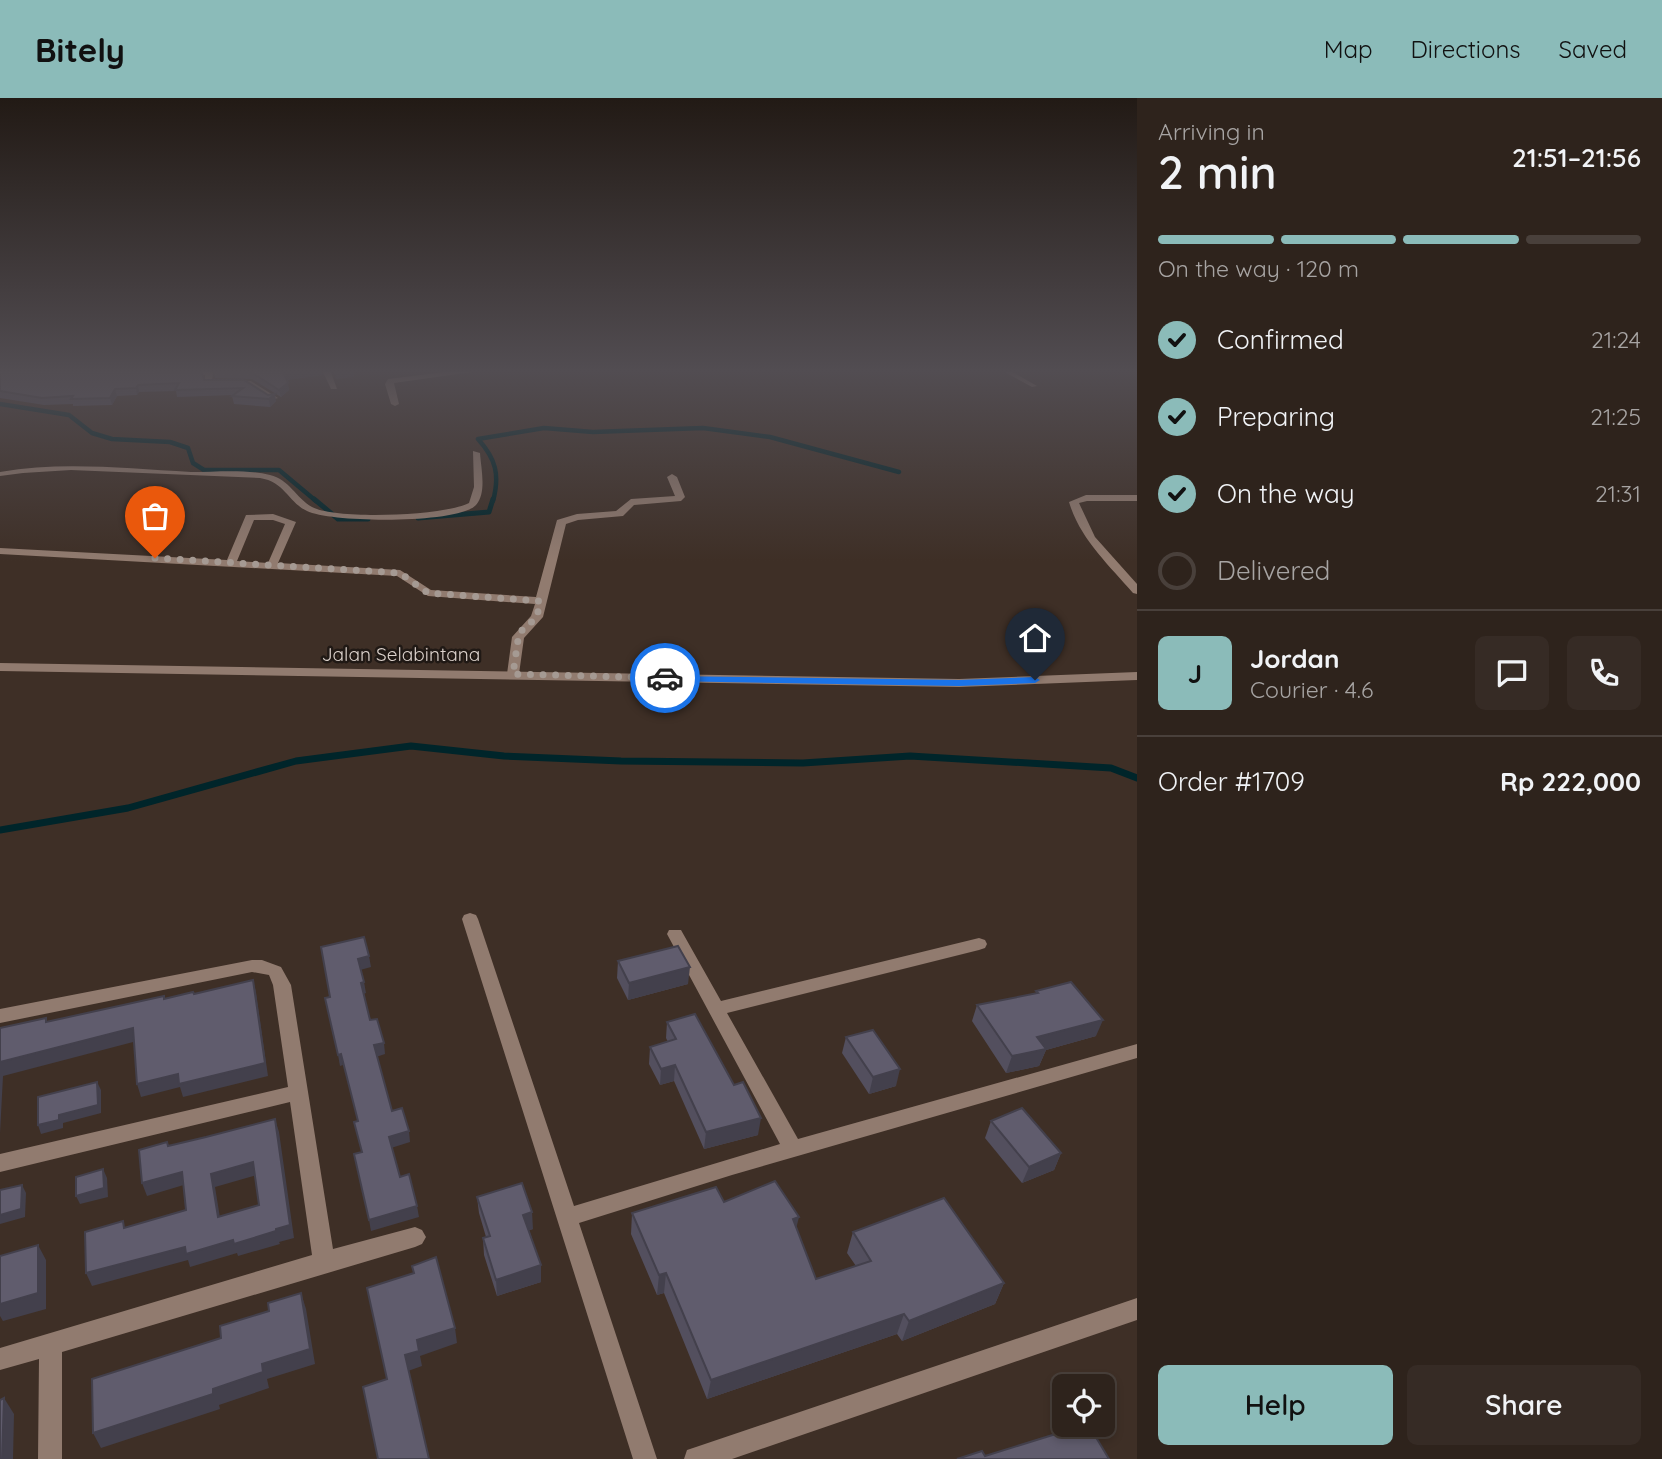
<!DOCTYPE html>
<html lang="en">
<head>
<meta charset="utf-8">
<style>
  :root { --surface:#2e231c; --page:#362b25; --text:#f1f3f6; --muted:#a7a4a3; --line:#49403b; --accent:#8bbbb9 }
  body { margin:0; font-family:Quicksand,sans-serif; background:var(--page); color:var(--text); height:100vh; display:flex; flex-direction:column; font-size:26px; white-space:nowrap }
  * { box-sizing:border-box; margin:0 }
  p { font-size:23px; color:var(--muted) }
  .icon { flex:none; width:38px; height:38px; fill:none; stroke:currentColor; stroke-width:2; stroke-linecap:round; stroke-linejoin:round }
  .map { position:relative; flex:1; overflow:hidden }
  .panel { display:flex; flex-direction:column; background:var(--surface); width:525px }
  .panel>* { flex:none }
  .fabs { position:absolute; left:1052px; top:1276px; display:grid; gap:14px }
  .fabs a { display:grid; place-items:center; width:63px; height:63px; border-radius:10px; background:var(--surface); box-shadow:0 4px 10px #0003,0 0 0 2px var(--line); font-size:35px }
  .pin { position:absolute; display:grid; place-items:center; width:60px; height:60px; color:#fff; margin:-72px -30px; border-radius:50% 50% 50% 0; rotate:-45deg; box-shadow:0 0 7px #0007 }
  .pin .icon { rotate:45deg }
  .courier { position:absolute; display:grid; place-items:center; width:70px; height:70px; margin:-35px; border:5px solid #1a73e8; border-radius:50%; background:#fff; color:#222; box-shadow:0 2px 9px #0007 }
  .head em { font-style:normal; font-weight:600 }
  .head div { display:flex; flex-direction:column-reverse }
  .head { display:flex; align-items:center; justify-content:space-between; height:119px; padding:0 21px }
  h1 { font-size:46px; font-weight:600; line-height:52px }
  .bar { display:grid; grid-template-columns:repeat(4,1fr); gap:10px 7px; align-content:center; height:84px; padding:0 21px }
  .bar i { height:9px; border-radius:5px; background:var(--line) }
  .bar .selected { background:var(--accent) }
  .bar p { grid-column:span 4 }
  .line { display:flex; align-items:center; gap:18px; padding:0 21px; border-top:2px solid var(--line) }
  .line div { flex:1 }
  .round { display:grid; place-items:center; flex:none; width:74px; height:74px; border-radius:10px; background:var(--page) }
  ol { padding:0 21px; list-style:none }
  li { display:flex; align-items:center; gap:21px; height:77px }
  li p { margin-inline-start:auto }
  li .icon { padding:7px; border-radius:50%; background:var(--accent); color:#111; stroke-width:4 }
  li:last-child { color:var(--muted) }
  li i { width:38px; height:38px; border:4px solid var(--line); border-radius:50% }
  .button { display:flex; gap:14px; margin-top:auto; padding:14px 21px }
  .button a { flex:1; height:80px; border-radius:10px; background:var(--accent); color:#111; font-size:28px; font-weight:600; line-height:80px; text-align:center }
  .button a+a { background:var(--page); color:var(--text) }
  header { display:flex; align-items:center; gap:42px; box-sizing:border-box; height:98px; padding:0 35px; background:var(--accent); color:#111 }
  header strong { font-size:33px }
  nav { display:flex; gap:38px; margin-inline-start:auto; font-size:24px }
  main { display:flex; flex:1; min-height:0 }
  .map>svg:first-child { display:block }
  .lines { fill:none; stroke-linecap:round; stroke-linejoin:round }
  .stream-far2 { stroke:#00252a; stroke-width:4.5 }
  .stream-far1 { stroke:#00252a; stroke-width:5 }
  .stream { stroke:#00252a; stroke-width:7 }
  .service { fill:#917b6f; fill-rule:evenodd }
  .minor { fill:#917b6f; fill-rule:evenodd }
  .tertiary { fill:#917b6f; fill-rule:evenodd }
  .wall { fill:#534f5e }
  .shaded-wall { fill:#43404c }
  .building { fill:#605c6d; stroke:#43404c; stroke-width:2; fill-rule:evenodd }
  .route { fill:#1a73e8 }
  .done { stroke:#a59a93; stroke-width:7; stroke-dasharray:0 12.6 }
  .labels { text-anchor:middle; stroke-width:5; stroke-linejoin:round; paint-order:stroke }
  .street-label { font-size:19px; fill:#ddd3cd; stroke:#201915 }
</style>
</head>
<body>
<header>
<strong>Bitely</strong>
<nav><a>Map</a><a>Directions</a><a>Saved</a></nav>
</header>
<main>
<div class="map">
<svg width="1137" height="1361" viewBox="0 0 1137 1361">
  <rect width="100%" height="100%" fill="#3e2f26"/>
  <g class="lines">
    <g class="stream-far2">
      <polyline points="0,306 69,317 92,335 112,341 170,344 188,350 193,365 204,372 279,372 316,403"/>
      <path d="M493,403C500,377 496,361 478,341L544,330L593,334L703,330L770,339L899,374"/>
    </g>
    <g class="stream-far1">
      <polyline points="314,401 338,421 368,421"/>
      <polyline points="418,420 489,414 493,401"/>
    </g>
    <polyline class="stream" points="0,732 128,710 296,663 411,648 504,658 621,663 803,665 910,658 1111,670 1137,680"/>
    <g class="service">
      <polygon points="1001,272 1009,272 1037,288 1032,289"/>
      <path d="M473,353L480,355C481,370 487,395 476,407C459,426 331,425 307,413C288,404 285,384 260,380L71,372L23,375L0,378V374C64,363 127,371 191,374C217,374 245,371 270,377C289,381 296,400 312,409C336,422 444,418 469,405L474,389Z"/>
    </g>
    <g class="minor">
      <polygon points="145,272 209,273 213,275 212,283 251,283 278,300 271,302 246,287 205,287 205,277 157,278"/>
      <polygon points="322,272 330,272 337,291 331,291"/>
      <polygon points="461,272 486,272 394,285 399,306 395,308 391,306 385,286 388,281"/>
      <path d="M672,376L677,379L685,399L681,403L634,407L623,418L578,422L566,426L543,519L524,540L519,576L513,580L507,576L512,539L531,518L535,506L428,498L397,478L0,456V450L227,462L246,417L273,416L296,424L278,465L400,472L431,492L536,499L557,422L577,416L616,413L631,401L675,398L667,379ZM254,422H273L285,426L268,465L237,463Z"/>
      <path d="M1086,397H1137V403H1087L1079,405L1095,439L1137,486V496L1133,495C1109,467 1080,441 1069,404Z"/>
      <polygon points="470,815 476,817 478,821 574,1108 780,1046 667,836 669,832 681,832 721,903 979,840 985,842 987,846 985,850 979,852 727,915 798,1041 1137,946 1137,960 732,1077 579,1125 657,1361 633,1361 462,821 464,817"/>
      <polygon points="252,862 262,862 281,869 291,887 333,1151 415,1129 422,1132 426,1139 422,1146 415,1149 62,1254 62,1361 38,1361 39,1261 0,1272 0,1250 312,1157 290,1004 0,1074 0,1056 288,989 273,887 269,877 252,874 0,925 0,911"/>
      <polygon points="1137,1200 1137,1222 732,1361 684,1361 687,1352 696,1349"/>
    </g>
    <polygon class="tertiary" points="0,565 959,581 1137,574 1137,582 959,589 0,573"/>
  </g>
  <g class="wall">
    <polygon points="0,272 156,274 204,282 244,282 276,303 270,309 234,306 232,298 234,297 177,299 176,293 139,294 137,297 117,298 112,307 73,308 73,306 44,307 0,300"/>
    <polygon points="212,272 321,272 322,277 287,282 289,292 281,299 252,281 215,280 214,273"/>
    <polygon points="618,863 688,886 628,902 617,880"/>
    <polygon points="1036,893 1096,938 1046,952 1039,968 1006,975 972,923 977,907 1036,895"/>
    <polygon points="667,924 758,1037 704,1051 674,983 660,987 649,966 650,949 668,944 666,940"/>
    <polygon points="846,939 896,988 869,996 842,955"/>
    <polygon points="991,1023 1061,1055 1054,1072 1022,1085 985,1040"/>
    <polygon points="477,1099 533,1131 529,1132 541,1167 541,1184 497,1198 484,1157 483,1140 486,1139 479,1115"/>
    <polygon points="724,1104 796,1130 816,1181 856,1168 847,1155 853,1134 1004,1185 995,1206 902,1243 897,1236 707,1301 664,1195 657,1197 631,1136 632,1115"/>
  </g>
  <g class="shaded-wall">
    <polygon points="306,272 321,272 322,277 285,282 284,275"/>
    <polygon points="353,272 354,279 336,281 335,274"/>
    <polygon points="288,285 289,292 281,299 279,292"/>
    <polygon points="138,287 139,294 137,297 136,290"/>
    <polygon points="115,291 117,298 112,307 110,300"/>
    <polygon points="275,296 276,303 270,309 269,301"/>
    <polygon points="369,858 371,869 360,872 358,861"/>
    <polygon points="690,869 688,886 628,902 629,885"/>
    <polygon points="253,882 256,894 268,978 183,999 180,989 141,999 137,986"/>
    <polygon points="364,884 366,895 363,896 361,885"/>
    <polygon points="1103,922 1096,938 1046,952 1039,968 1006,975 1012,958 1037,939"/>
    <polygon points="133,930 137,943 3,978 0,1035 0,964"/>
    <polygon points="384,945 385,956 376,959 374,947"/>
    <polygon points="341,956 343,967 340,968 338,957"/>
    <polygon points="675,967 674,983 660,987 661,971"/>
    <polygon points="900,971 896,988 869,996 873,979"/>
    <polygon points="97,984 101,992 101,1015 63,1025 63,1030 41,1036 38,1027 59,1017"/>
    <polygon points="761,1020 758,1037 704,1051 706,1034"/>
    <polygon points="275,1021 279,1034 294,1140 279,1144 280,1146 238,1158 237,1155 190,1169 188,1162 92,1188 86,1175 185,1149 233,1142 276,1131"/>
    <polygon points="409,1033 410,1044 391,1050 389,1039"/>
    <polygon points="1061,1055 1054,1072 1022,1085 1029,1069"/>
    <polygon points="253,1064 257,1077 215,1089 222,1132 218,1119 211,1076"/>
    <polygon points="103,1071 107,1080 108,1099 80,1106 76,1098"/>
    <polygon points="182,1074 187,1086 147,1098 142,1085"/>
    <polygon points="22,1087 26,1095 25,1119 0,1126 0,1117"/>
    <polygon points="417,1108 419,1119 371,1133 369,1122"/>
    <polygon points="532,1114 533,1131 524,1134 523,1117"/>
    <polygon points="799,1119 794,1139 793,1121"/>
    <polygon points="38,1147 46,1162 46,1211 3,1223 0,1218 0,1206"/>
    <polygon points="541,1167 541,1184 497,1198 496,1182"/>
    <polygon points="666,1175 664,1195 657,1197 659,1177"/>
    <polygon points="1004,1185 995,1206 902,1243 909,1223"/>
    <polygon points="301,1195 306,1211 315,1266 267,1281 269,1290 219,1307 220,1311 101,1350 93,1335 213,1291 262,1266"/>
    <polygon points="904,1216 897,1236 707,1301 711,1282"/>
    <polygon points="455,1230 457,1245 420,1258 422,1268 408,1273 405,1257 417,1242"/>
    <polygon points="4,1300 14,1316 13,1361 2,1361"/>
  </g>
  <g class="building">
    <polygon points="0,272 153,272 156,274 201,273 204,282 244,282 268,297 275,296 269,301 232,298 243,290 175,292 179,285 138,287 136,290 115,291 110,300 71,301 73,298 42,300 0,293"/>
    <polygon points="214,272 306,272 284,275 288,285 279,292 251,274 214,273"/>
    <polygon points="335,272 352,272 335,274"/>
    <polygon points="364,839 369,858 358,861 364,884 361,885 370,922 377,921 384,945 374,947 392,1013 402,1010 409,1033 389,1039 400,1079 409,1076 417,1108 369,1122 354,1056 362,1054 354,1024 358,1023 341,956 338,957 325,900 330,899 321,849"/>
    <polygon points="678,848 690,869 629,885 618,863"/>
    <polygon points="253,882 265,965 179,986 178,976 137,986 133,930 0,964 0,930 46,920 46,924 164,898 164,901 193,894 194,896"/>
    <polygon points="1071,884 1103,922 1037,939 1046,951 1012,958 977,907 1038,895 1036,893"/>
    <polygon points="695,916 734,987 743,984 761,1020 706,1034 675,967 661,971 650,949 676,941 667,924"/>
    <polygon points="873,932 900,971 873,979 846,939"/>
    <polygon points="97,984 98,1007 59,1017 59,1022 38,1027 38,999"/>
    <polygon points="1022,1010 1061,1055 1029,1069 991,1023"/>
    <path d="M275,1021L290,1127L276,1131V1133L234,1146L233,1142L186,1156L185,1149L86,1175L85,1134L123,1123L124,1130L186,1112L182,1074L142,1085L139,1052L167,1044L168,1048L206,1039ZM253,1064L259,1107L218,1119L211,1076Z"/>
    <polygon points="103,1071 104,1090 76,1098 76,1079"/>
    <polygon points="775,1083 799,1119 793,1121 816,1181 871,1163 853,1134 944,1100 1004,1185 909,1223 904,1216 711,1282 666,1175 659,1177 632,1115 716,1089 724,1104"/>
    <polygon points="522,1085 532,1114 523,1117 541,1167 496,1182 483,1140 490,1138 477,1099"/>
    <polygon points="22,1087 21,1111 0,1117 0,1092"/>
    <polygon points="38,1147 38,1195 0,1206 0,1158"/>
    <polygon points="436,1159 455,1230 417,1242 419,1253 405,1257 429,1361 378,1361 363,1289 387,1281 367,1190 414,1175 412,1168"/>
    <polygon points="301,1195 310,1251 262,1266 263,1274 213,1291 213,1296 93,1335 92,1281 221,1240 220,1228 269,1213 268,1205"/>
    <polygon points="4,1300 2,1361 0,1361 0,1302"/>
    <polygon points="1088,1326 1109,1361 957,1361 982,1353 985,1358"/>
  </g>
  <linearGradient id="sky" x2="0" y2="1"><stop stop-color="#221a15"/><stop offset="0.59" stop-color="#524d52"/><stop offset="1" stop-color="#524d52" stop-opacity="0"/></linearGradient>
  <rect width="1137" height="463" fill="url(#sky)"/>
  <polygon class="route" points="662,578 959,582 1035,579 1040,582 1035,585 959,588 665,583 662,582"/>
  <g class="lines">
    <polyline class="done" points="155,460 400,475 428,495 540,503 537,519 519,535 513,576 665,580"/>
  </g>
  <g class="labels">
    <g class="street-label">
      <text x="401" y="563">Jalan Selabintana</text>
    </g>
  </g>
</svg>
<div class="fabs">
<a><svg class="icon" aria-label="locate" viewBox="0 0 24 24"><circle cx="12" cy="12" r="6"/><path d="M12 2v4M12 18v4M2 12h4M18 12h4"/></svg></a>
</div>
<div class="pin" style="left:155px;top:460px;background:#ea580c"><svg class="icon" aria-label="bag" viewBox="0 0 24 24"><path d="M5 8h14l-1 12H6zM9 8a3 3 0 0 1 6 0"/></svg></div>
<div class="pin" style="left:1035px;top:582px;background:#1f2937"><svg class="icon" aria-label="home" viewBox="0 0 24 24"><path d="M3 11l9-7 9 7M6 9v11h12V9"/></svg></div>
<div class="courier" style="left:665px;top:580px"><svg class="icon" aria-label="car" viewBox="0 0 24 24"><path d="M5 17H2v-5l4-1 3-4h7l3 4 3 1v5h-3M9 17h6M6 11h13"/><circle cx="7" cy="17" r="2"/><circle cx="17" cy="17" r="2"/></svg></div>
</div>
<section class="panel">
<div class="head"><div><h1>2 min</h1><p>Arriving in</p></div><em>21:51–21:56</em></div>
<div class="bar"><i class="selected"></i><i class="selected"></i><i class="selected"></i><i></i><p>On the way · 120 m</p></div>
<ol>
<li><svg class="icon" aria-label="check" viewBox="0 0 24 24"><path d="M5 12l5 5 9-10"/></svg>Confirmed<p>21:24</p></li>
<li><svg class="icon" aria-label="check" viewBox="0 0 24 24"><path d="M5 12l5 5 9-10"/></svg>Preparing<p>21:25</p></li>
<li><svg class="icon" aria-label="check" viewBox="0 0 24 24"><path d="M5 12l5 5 9-10"/></svg>On the way<p>21:31</p></li>
<li><i></i>Delivered</li>
</ol>
<div class="line" style="height:126px"><b class="round" style="background:var(--accent);color:#111">J</b><div><b>Jordan</b><p>Courier · 4.6</p></div><a class="round"><svg class="icon" aria-label="chat" viewBox="0 0 24 24"><path d="M4 5h16v11H9l-5 4z"/></svg></a><a class="round"><svg class="icon" aria-label="phone" viewBox="0 0 24 24"><path d="M5 4h4l2 5-3 2q2 4 5 5l2-3 5 2v4C11 20 4 13 5 4z"/></svg></a></div>
<div class="line" style="height:91px"><div>Order #1709</div><b>Rp 222,000</b></div>
<div class="button"><a>Help</a><a>Share</a></div>
</section>
</main>
</body>
</html>
